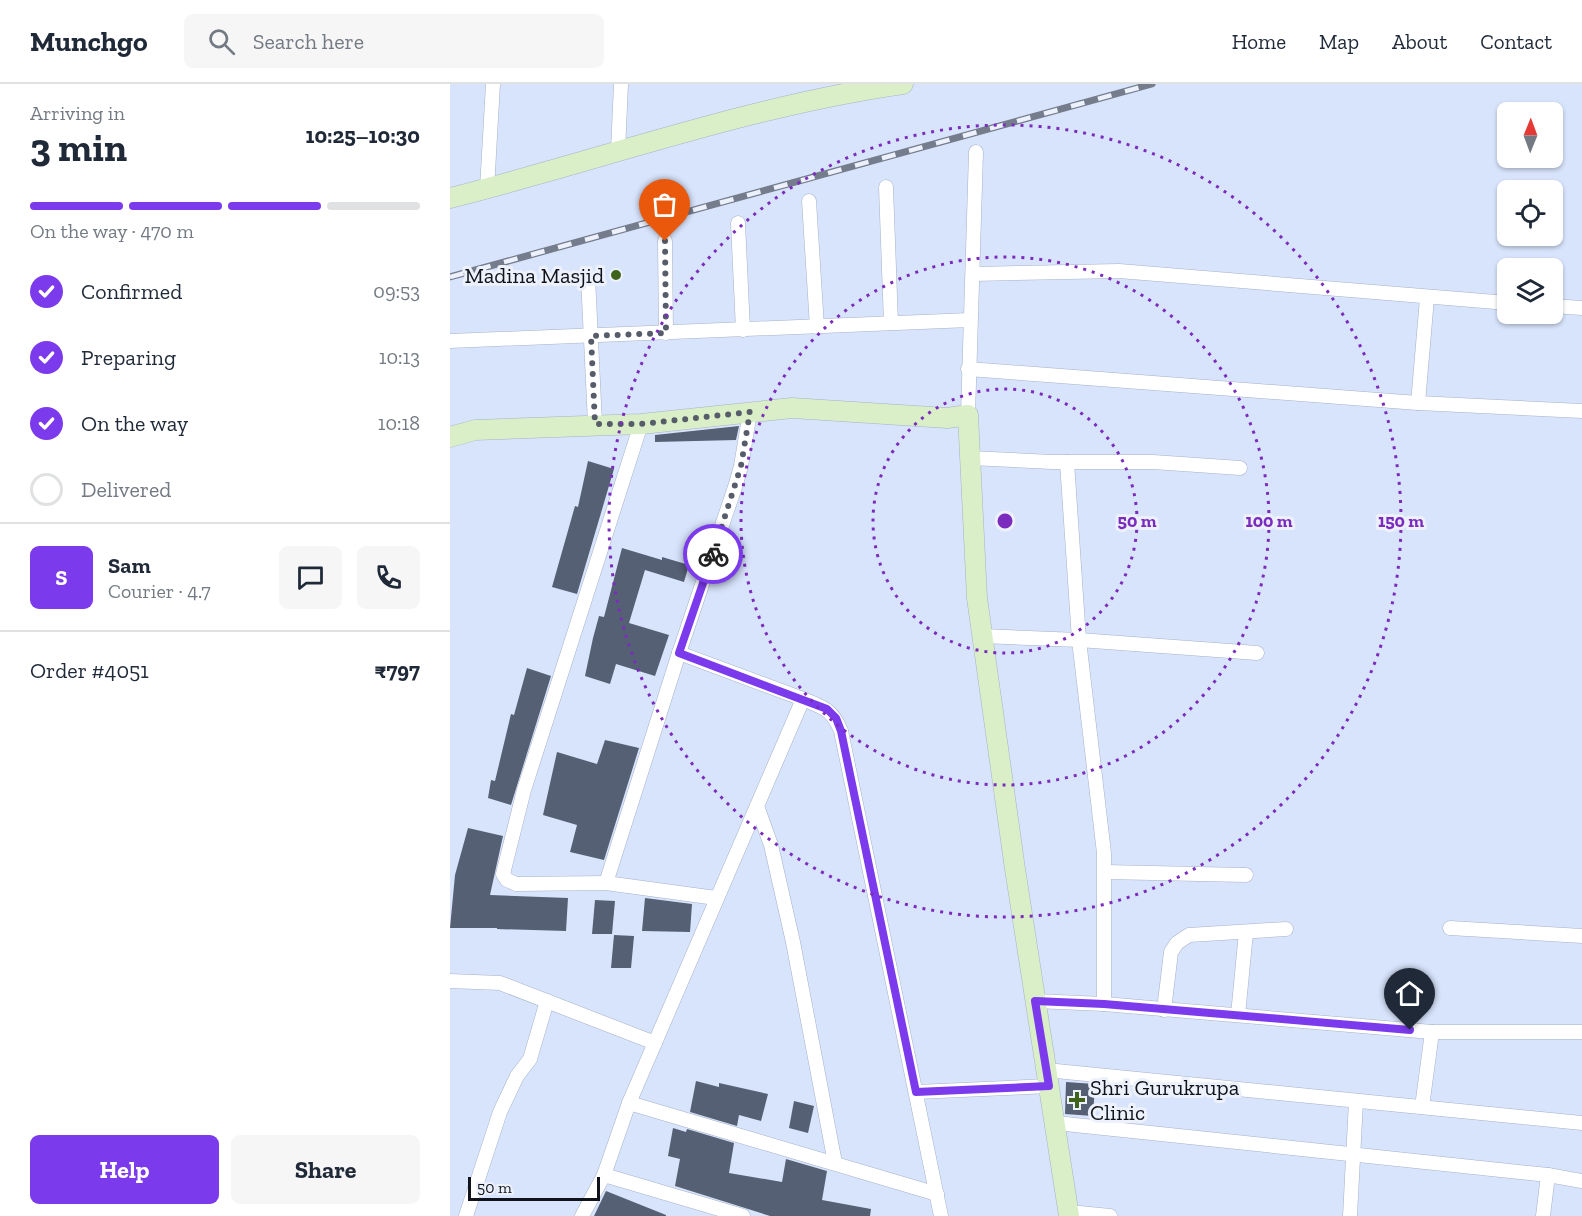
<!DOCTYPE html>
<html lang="en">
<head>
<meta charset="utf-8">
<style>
  :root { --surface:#fff; --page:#f6f6f7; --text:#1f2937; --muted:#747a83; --line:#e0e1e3; --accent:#7c3aed }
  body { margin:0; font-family:"Zilla Slab",serif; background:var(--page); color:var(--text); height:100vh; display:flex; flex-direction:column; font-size:22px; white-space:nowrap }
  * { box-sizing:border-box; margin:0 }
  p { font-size:20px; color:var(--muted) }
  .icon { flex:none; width:33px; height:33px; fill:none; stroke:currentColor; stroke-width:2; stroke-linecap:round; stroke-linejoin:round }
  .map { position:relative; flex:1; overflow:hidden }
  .side { display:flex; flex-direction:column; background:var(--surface); width:450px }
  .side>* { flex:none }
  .needle { width:39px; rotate:1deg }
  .fabs { position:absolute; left:1047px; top:18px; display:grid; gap:12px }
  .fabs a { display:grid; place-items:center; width:66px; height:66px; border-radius:9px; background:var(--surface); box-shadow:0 2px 4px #0004; font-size:30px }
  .scale { position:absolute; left:18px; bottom:15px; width:132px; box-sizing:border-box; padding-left:6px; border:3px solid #10131b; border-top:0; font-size:16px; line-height:21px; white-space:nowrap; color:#10131b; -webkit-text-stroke:4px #ecf1fb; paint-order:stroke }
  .pin { position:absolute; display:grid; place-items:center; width:51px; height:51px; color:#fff; margin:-62px -26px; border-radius:50% 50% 50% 0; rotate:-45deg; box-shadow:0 0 6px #0007 }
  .pin .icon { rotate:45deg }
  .courier { position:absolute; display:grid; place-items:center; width:60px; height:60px; margin:-30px; border:4px solid #7c3aed; border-radius:50%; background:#fff; color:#222; box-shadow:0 2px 8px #0007 }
  .overview em { font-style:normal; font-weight:800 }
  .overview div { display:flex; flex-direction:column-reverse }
  .overview { display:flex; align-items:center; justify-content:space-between; height:102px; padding:0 30px }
  h1 { font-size:39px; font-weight:800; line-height:45px }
  .bar { display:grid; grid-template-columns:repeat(4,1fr); gap:9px 6px; align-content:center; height:72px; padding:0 30px }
  .bar i { height:8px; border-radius:4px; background:var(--line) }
  .bar .current { background:var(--accent) }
  .bar p { grid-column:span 4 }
  .line { display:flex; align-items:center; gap:15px; padding:0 30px; border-top:2px solid var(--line) }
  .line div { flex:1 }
  .round { display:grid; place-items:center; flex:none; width:63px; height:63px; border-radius:9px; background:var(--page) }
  ol { padding:0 30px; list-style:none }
  li { display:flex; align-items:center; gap:18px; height:66px }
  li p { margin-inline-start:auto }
  li .icon { padding:6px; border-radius:50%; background:var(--accent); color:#fff; stroke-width:4 }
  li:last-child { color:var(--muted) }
  li i { width:33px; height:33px; border:3px solid var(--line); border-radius:50% }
  .cta { display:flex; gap:12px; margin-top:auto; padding:12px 30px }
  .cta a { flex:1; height:69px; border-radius:9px; background:var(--accent); color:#fff; font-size:24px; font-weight:800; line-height:69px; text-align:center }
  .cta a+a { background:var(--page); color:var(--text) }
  header { display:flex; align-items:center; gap:36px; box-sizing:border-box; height:84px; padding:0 30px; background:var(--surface); border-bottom:2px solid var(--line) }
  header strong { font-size:28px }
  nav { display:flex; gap:33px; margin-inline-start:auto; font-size:21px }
  .search { width:420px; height:54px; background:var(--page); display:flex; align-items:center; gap:15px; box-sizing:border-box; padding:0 21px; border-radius:9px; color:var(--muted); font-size:22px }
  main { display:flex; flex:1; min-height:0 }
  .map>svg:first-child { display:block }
  .building { fill:#566075 }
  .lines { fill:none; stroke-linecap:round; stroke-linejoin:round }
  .street-casing { stroke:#a6b2c8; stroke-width:15 }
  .secondary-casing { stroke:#a6b2c8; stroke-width:21 }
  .street { stroke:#fff; stroke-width:14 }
  .secondary { stroke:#daefc7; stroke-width:20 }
  .rail-casing { stroke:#757d8d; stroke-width:7 }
  .rail { stroke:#ecf1fb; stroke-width:4.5; stroke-dasharray:14; stroke-linecap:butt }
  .done { stroke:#565c6a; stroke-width:6; stroke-dasharray:0 10.8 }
  .route { stroke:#7c3aed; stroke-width:8 }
  .ring { fill:none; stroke:#7b2cbf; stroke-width:3; stroke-dasharray:3 6 }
  .poi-dot { fill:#3f631c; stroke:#ecf1fb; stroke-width:2 }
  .labels { text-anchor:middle; stroke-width:6; stroke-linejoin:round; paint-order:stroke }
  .poi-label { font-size:22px; fill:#10131b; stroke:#ecf1fb; text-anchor:end }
  .centre { fill:#7b2cbf; stroke:#ecf1fb; stroke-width:3 }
  .ring-label { font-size:18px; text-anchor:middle; font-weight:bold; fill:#7b2cbf; stroke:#ecf1fb; stroke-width:6; stroke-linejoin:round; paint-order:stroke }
</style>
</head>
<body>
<header>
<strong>Munchgo</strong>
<div class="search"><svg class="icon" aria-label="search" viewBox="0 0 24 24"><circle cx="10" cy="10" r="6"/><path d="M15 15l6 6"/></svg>Search here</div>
<nav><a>Home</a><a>Map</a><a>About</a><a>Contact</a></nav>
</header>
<main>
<section class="side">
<div class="overview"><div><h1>3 min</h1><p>Arriving in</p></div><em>10:25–10:30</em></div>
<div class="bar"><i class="current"></i><i class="current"></i><i class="current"></i><i></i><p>On the way · 470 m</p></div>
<ol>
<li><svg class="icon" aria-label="check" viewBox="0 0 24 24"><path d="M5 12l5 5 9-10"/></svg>Confirmed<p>09:53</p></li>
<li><svg class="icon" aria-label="check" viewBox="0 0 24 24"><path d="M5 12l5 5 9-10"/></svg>Preparing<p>10:13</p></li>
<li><svg class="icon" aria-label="check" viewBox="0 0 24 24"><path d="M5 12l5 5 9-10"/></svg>On the way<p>10:18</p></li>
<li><i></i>Delivered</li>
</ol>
<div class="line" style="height:108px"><b class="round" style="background:var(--accent);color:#fff">S</b><div><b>Sam</b><p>Courier · 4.7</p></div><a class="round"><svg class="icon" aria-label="chat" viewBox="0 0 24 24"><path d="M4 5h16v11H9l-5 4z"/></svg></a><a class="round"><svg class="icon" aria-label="phone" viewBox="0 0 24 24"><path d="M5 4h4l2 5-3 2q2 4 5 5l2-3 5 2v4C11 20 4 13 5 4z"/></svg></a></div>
<div class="line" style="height:78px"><div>Order #4051</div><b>₹797</b></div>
<div class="cta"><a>Help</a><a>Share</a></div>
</section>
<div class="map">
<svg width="1132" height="1132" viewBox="0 0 1132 1132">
  <rect width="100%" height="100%" fill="#d8e4fc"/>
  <g class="building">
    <polygon points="289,342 286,356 205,358 205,351"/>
    <polygon points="138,377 164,385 127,510 102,503 125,422 128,423"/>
    <polygon points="172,464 212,476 212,473 239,481 234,498 195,486 179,539 219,551 205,592 166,580 160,600 135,592 143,554 149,532 154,533"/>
    <polygon points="77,584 101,592 61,721 38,714 41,696 45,697 61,630 64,631"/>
    <polygon points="155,656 189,664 154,776 120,768 127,741 93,731 107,668 147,680"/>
    <polygon points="18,744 53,752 40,811 118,814 116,847 47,845 47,844 0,844 5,791"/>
    <polygon points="195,814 242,820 240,848 192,847"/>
    <polygon points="145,816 165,817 162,850 142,850"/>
    <polygon points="164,851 184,852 181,884 161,884"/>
    <polygon points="246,997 269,1003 269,999 318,1010 311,1037 289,1031 287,1042 240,1028"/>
    <polygon points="616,998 645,1000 643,1032 615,1030"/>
    <polygon points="344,1017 364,1022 358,1049 339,1044"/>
    <polygon points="223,1044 236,1048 237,1045 284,1059 279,1089 332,1098 336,1075 377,1087 372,1116 421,1125 420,1132 320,1132 225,1102 230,1075 218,1072"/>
    <polygon points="156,1107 216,1131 216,1132 144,1132"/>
  </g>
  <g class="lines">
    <g class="street-casing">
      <g id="street">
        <polyline points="168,67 171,0"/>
        <polyline points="436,103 441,239"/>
        <polyline points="37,105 43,0"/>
        <polyline points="359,117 367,243"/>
        <polyline points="288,139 293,246"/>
        <polyline points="215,157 216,249"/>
        <polyline points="523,190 669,187 1058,219"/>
        <polyline points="138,193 145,340"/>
        <polyline points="1102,222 1132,224"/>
        <polyline points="0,257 520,236"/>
        <polyline points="518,285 968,319 1132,327"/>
        <polyline points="968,319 977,214"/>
        <polyline points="518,331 526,68"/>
        <polyline points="191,340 74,706 53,790 57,796 66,800 156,799 266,814"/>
        <polyline points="520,374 602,378 703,378 790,384"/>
        <polyline points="617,378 629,556 654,769 654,920"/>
        <polyline points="532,552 629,556 807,569"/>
        <polyline points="229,569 353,615"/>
        <polyline points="307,722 321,761 343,858 385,1079"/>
        <polyline points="655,788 796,791"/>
        <polyline points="156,799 229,569 286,400 291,382 300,328"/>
        <polyline points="1000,844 1132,852"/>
        <polyline points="0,897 50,899 205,959"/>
        <polyline points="585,917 654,920 982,948"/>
        <polyline points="714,926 721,868 727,859 739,851 836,845"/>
        <polyline points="788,931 796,848"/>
        <polyline points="596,986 1132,1039"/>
        <polyline points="466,1008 599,1002"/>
        <polyline points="179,1019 487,1110"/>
        <polyline points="972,1023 982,948 1132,948"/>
        <polyline points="606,1039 1098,1091 1132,1097"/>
        <polyline points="154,1091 293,1132"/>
        <polyline points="619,1128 660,1132"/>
        <polyline points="16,1132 50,1028 67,992 80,975 97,917"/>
        <path d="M132,1132L154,1091L179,1019L353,615C374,624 382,625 391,647L491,1132"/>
        <polyline points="900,1132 906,1017"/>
        <polyline points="1093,1132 1098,1091"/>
      </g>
    </g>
    <g class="secondary-casing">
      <g id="secondary">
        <path d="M0,114C151,76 298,22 453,0"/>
        <polyline points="0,353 25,346 191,340 342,324 497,334 518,331 527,514 565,785 619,1132"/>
      </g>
    </g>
    <use href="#street" class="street"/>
    <use href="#secondary" class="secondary"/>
    <g class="rail-casing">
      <polyline id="rail" points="0,193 702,0"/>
    </g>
    <use href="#rail" class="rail"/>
  </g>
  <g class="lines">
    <polyline class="done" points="215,157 216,249 141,252 145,340 191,340 300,328 291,382 263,470"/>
    <polyline class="route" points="263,470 229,569 377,625 386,634 391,647 466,1008 599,1002 585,917 654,920 960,946"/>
  </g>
  <g class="ring">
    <circle cx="555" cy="437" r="132"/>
    <circle cx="555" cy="437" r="264"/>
    <circle cx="555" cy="437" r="396"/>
  </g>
  <g class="poi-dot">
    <circle cx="166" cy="191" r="6"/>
    <path d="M624 1007h6v6h6v6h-6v6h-6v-6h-6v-6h6z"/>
  </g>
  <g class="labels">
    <g class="poi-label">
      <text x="154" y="199">Madina Masjid</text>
      <text x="640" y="1011" text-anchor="start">Shri Gurukrupa<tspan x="640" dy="25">Clinic</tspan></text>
    </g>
  </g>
  <circle cx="555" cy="437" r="9" class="centre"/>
  <g class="ring-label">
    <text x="687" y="443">50 m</text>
    <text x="819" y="443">100 m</text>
    <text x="951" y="443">150 m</text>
  </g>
</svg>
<div class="fabs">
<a><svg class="needle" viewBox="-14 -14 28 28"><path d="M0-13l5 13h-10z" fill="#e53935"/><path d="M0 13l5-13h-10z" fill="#747a83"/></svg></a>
<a><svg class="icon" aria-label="locate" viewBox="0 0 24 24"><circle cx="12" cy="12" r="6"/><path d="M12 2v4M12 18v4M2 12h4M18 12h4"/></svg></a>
<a><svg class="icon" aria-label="layers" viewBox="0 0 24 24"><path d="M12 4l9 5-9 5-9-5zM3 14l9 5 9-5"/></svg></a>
</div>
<div class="scale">50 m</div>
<div class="pin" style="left:215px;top:157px;background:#ea580c"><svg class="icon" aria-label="bag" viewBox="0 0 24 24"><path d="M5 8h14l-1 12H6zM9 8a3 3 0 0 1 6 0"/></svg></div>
<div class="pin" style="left:960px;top:946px;background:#1f2937"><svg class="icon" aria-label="home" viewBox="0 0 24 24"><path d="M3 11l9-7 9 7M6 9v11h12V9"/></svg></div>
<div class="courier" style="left:263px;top:470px"><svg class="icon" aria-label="bike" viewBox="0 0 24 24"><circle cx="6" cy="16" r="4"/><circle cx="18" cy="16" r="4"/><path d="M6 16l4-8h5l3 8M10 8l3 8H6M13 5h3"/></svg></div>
</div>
</main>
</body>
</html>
